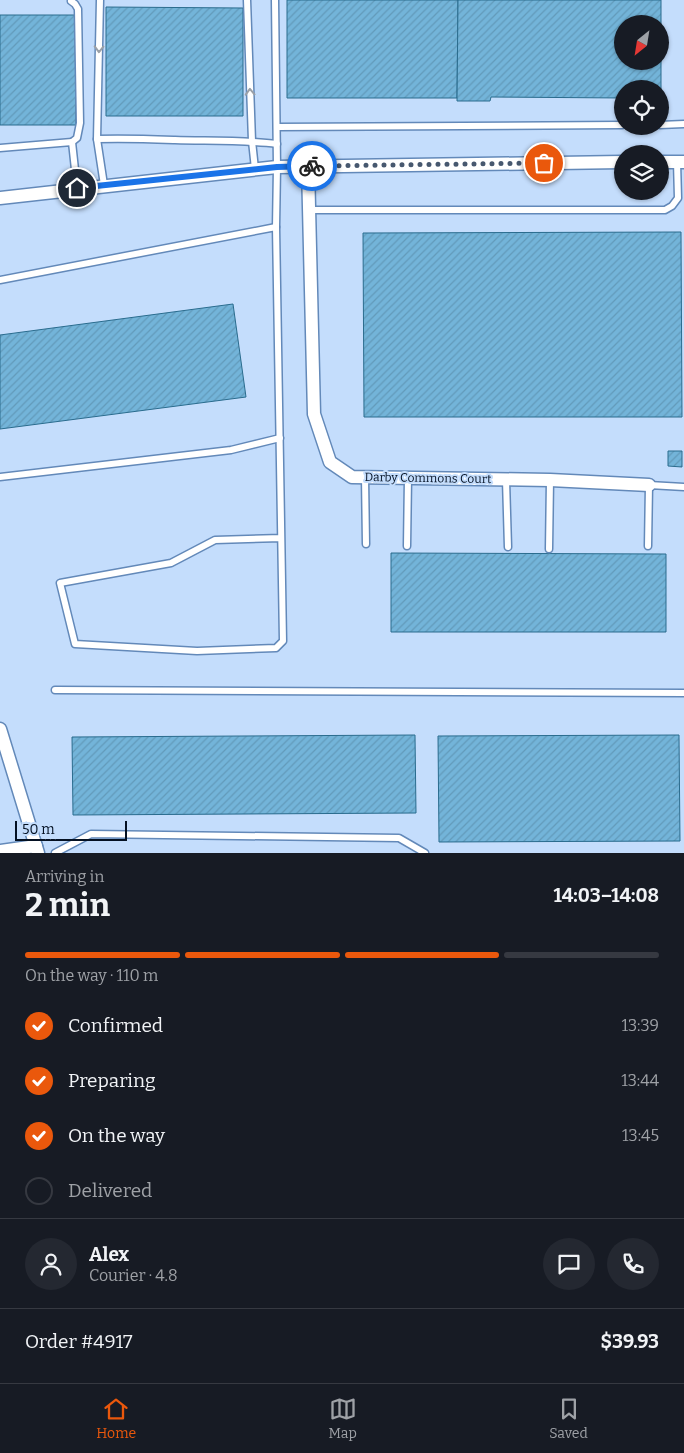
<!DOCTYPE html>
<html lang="en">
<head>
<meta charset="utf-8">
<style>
  :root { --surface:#171b24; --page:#242831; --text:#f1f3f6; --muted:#9ea1a6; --line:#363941; --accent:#ea580c }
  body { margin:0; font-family:Bitter,serif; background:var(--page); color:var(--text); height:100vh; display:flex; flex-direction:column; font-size:19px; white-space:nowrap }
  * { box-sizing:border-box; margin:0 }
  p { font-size:16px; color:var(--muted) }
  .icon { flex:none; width:28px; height:28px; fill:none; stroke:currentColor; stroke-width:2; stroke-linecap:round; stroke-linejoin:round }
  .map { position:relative; height:853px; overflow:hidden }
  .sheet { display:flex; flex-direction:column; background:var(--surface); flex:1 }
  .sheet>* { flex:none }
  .needle { width:32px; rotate:210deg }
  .fabs { position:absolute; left:614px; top:15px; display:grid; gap:10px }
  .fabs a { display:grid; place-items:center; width:55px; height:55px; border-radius:50%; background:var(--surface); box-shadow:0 1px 4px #0004; font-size:25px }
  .scale { position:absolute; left:15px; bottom:12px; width:112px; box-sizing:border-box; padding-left:5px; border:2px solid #041123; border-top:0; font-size:14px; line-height:18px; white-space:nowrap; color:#041123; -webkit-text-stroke:4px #c4ddfc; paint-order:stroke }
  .pin { position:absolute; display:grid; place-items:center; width:42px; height:42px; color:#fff; margin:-21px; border:2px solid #fff; border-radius:50%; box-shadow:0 1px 5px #0007 }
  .courier { position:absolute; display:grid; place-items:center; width:50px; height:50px; margin:-25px; border:4px solid #1a73e8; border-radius:50%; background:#fff; color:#222; box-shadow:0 1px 6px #0007 }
  .headline em { font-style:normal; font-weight:700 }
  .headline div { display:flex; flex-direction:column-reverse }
  .headline { display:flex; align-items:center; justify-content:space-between; height:85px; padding:0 25px }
  h1 { font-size:32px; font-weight:700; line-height:38px }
  .bar { display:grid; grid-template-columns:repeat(4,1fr); gap:8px 5px; align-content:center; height:60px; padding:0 25px }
  .bar i { height:6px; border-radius:4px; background:var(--line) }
  .bar .active { background:var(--accent) }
  .bar p { grid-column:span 4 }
  .line { display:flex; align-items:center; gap:12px; padding:0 25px; border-top:1px solid var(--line) }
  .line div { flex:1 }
  .round { display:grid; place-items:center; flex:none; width:52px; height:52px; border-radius:26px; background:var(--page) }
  ol { padding:0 25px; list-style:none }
  li { display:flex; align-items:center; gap:15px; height:55px }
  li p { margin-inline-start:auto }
  li .icon { padding:5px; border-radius:50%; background:var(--accent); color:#fff; stroke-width:4 }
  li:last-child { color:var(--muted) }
  li i { width:28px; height:28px; border:2px solid var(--line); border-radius:50% }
  .dock { display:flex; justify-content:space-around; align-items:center; height:70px; border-top:1px solid var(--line); background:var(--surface); font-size:14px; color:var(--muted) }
  .dock a { display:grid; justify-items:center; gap:2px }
  .dock .active { color:var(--accent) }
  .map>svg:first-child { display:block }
  .building { fill:url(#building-hatch); stroke:#2a6c8e; fill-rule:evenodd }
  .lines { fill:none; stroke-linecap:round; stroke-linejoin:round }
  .lane-casing { stroke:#6389b9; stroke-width:9 }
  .street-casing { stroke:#6389b9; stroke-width:15 }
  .lane { stroke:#fff; stroke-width:6 }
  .street { stroke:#fff; stroke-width:12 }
  .oneway { stroke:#9ba0a7 }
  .done { stroke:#47586f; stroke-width:5; stroke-dasharray:0 9 }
  .route { stroke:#1a73e8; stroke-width:6 }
  .labels { text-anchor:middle; stroke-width:4; stroke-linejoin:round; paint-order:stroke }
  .street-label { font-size:12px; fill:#041123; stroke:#c4ddfc }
</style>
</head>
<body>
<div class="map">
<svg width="684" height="853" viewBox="0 0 684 853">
  <defs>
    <pattern id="building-hatch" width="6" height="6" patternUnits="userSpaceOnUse" patternTransform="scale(1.25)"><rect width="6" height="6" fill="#73b4d9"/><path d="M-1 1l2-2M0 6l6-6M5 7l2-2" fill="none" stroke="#629aba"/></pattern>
  </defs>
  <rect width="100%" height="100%" fill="#c4ddfc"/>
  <g class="building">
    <polygon points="287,0 458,0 457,98 287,98"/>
    <path d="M458,0H661V98L660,89H622V98L491,97L490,101H457ZM622,24H660V61H622Z"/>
    <polygon points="106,7 243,8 243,116 106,116"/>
    <polygon points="0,15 75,15 76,125 0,125"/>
    <polygon points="681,232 682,417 364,417 363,233"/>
    <polygon points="233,304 246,397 0,429 0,335"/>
    <polygon points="668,451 682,451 682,467 668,466"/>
    <polygon points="391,553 666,554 666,632 391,632"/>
    <polygon points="415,735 416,813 73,815 72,737"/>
    <polygon points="679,735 680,841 439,842 438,736"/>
  </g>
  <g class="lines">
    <g class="lane-casing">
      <g id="lane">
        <polyline points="100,0 97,139 104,185"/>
        <polyline points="247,0 252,141 255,169"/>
        <polyline points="275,0 277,167 276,227 283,641 276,648 197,651 75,644 60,583 171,563 215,540 281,538"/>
        <polyline points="71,1 75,4 78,9 80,123 77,138 72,142"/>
        <polyline points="660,125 684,124"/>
        <polyline points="277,127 622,125"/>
        <path d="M97,139C124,138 149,139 175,140C209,141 243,140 277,144"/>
        <polyline points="0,148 72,142 77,188"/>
        <polyline points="309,210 665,210 672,206 678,198 677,162"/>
        <polyline points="0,280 276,227"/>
        <polyline points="0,477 231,450 280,438"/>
        <polyline points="365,477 366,544"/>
        <polyline points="506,480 508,547"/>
        <polyline points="407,546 408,478"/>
        <polyline points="648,546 649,485 684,487"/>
        <polyline points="549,549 550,480"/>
        <polyline points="55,690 684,693"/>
        <polyline points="55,853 91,834 399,838 425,853"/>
      </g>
    </g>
    <g class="street-casing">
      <g id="street">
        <polyline points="660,162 684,162"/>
        <polyline points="308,166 314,414 330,462 352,477 550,480 649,485"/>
        <polyline points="0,198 277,167 622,162"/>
        <polyline points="0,729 38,853"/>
        <polyline points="0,851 36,846"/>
      </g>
    </g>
    <use href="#lane" class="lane"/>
    <use href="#street" class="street"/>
  </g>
  <defs><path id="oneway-chevron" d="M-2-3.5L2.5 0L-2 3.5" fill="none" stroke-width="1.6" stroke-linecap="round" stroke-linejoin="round" transform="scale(1.25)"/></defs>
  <g class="oneway">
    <use href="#oneway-chevron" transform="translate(99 49) rotate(91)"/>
    <use href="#oneway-chevron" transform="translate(250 92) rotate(-92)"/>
  </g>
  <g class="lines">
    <polyline class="done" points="312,166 544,163"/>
    <polyline class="route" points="77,188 277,167 312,166"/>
  </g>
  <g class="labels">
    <g class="street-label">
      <text transform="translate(428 478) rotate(1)" y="4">Darby Commons Court</text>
    </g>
  </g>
</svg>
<div class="fabs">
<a><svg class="needle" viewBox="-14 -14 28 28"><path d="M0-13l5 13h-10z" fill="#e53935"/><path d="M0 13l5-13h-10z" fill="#9ea1a6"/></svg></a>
<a><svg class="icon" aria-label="locate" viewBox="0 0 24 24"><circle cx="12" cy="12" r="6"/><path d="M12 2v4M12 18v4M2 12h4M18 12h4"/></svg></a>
<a><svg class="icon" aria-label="layers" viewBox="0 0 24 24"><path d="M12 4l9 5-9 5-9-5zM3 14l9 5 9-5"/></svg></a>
</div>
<div class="scale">50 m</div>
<div class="pin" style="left:544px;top:163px;background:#ea580c"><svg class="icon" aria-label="bag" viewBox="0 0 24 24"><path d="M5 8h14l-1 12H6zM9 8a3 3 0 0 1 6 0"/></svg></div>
<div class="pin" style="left:77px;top:188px;background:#1f2937"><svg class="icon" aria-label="home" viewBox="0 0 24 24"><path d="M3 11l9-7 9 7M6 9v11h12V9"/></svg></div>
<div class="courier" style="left:312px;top:166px"><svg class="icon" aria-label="bike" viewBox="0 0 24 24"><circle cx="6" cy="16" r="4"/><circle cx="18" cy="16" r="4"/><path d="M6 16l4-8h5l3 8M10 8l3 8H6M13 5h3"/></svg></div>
</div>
<section class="sheet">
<div class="headline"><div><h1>2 min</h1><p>Arriving in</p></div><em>14:03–14:08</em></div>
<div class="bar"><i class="active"></i><i class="active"></i><i class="active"></i><i></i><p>On the way · 110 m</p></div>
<ol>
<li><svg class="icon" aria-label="check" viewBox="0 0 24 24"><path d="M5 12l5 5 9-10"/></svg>Confirmed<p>13:39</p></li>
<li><svg class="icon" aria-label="check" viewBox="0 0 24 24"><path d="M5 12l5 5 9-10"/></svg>Preparing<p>13:44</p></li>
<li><svg class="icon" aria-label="check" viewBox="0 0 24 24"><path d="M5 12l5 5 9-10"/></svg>On the way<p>13:45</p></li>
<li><i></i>Delivered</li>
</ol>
<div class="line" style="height:90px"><a class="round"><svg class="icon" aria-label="person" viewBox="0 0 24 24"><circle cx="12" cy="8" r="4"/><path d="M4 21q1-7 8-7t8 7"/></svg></a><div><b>Alex</b><p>Courier · 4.8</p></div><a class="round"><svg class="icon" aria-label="chat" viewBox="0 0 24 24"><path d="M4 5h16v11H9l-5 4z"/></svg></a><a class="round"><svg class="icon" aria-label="phone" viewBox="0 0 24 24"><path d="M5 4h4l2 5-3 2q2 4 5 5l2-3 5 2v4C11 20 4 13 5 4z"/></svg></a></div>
<div class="line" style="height:65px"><div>Order #4917</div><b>$39.93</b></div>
</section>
<nav class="dock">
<a class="active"><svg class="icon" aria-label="home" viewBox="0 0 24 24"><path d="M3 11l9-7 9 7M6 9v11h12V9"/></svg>Home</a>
<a><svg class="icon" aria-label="map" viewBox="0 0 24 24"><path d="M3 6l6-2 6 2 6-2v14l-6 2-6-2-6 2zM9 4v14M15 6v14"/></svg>Map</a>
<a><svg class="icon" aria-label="saved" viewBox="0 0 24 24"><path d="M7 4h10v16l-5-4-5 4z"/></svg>Saved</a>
</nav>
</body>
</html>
